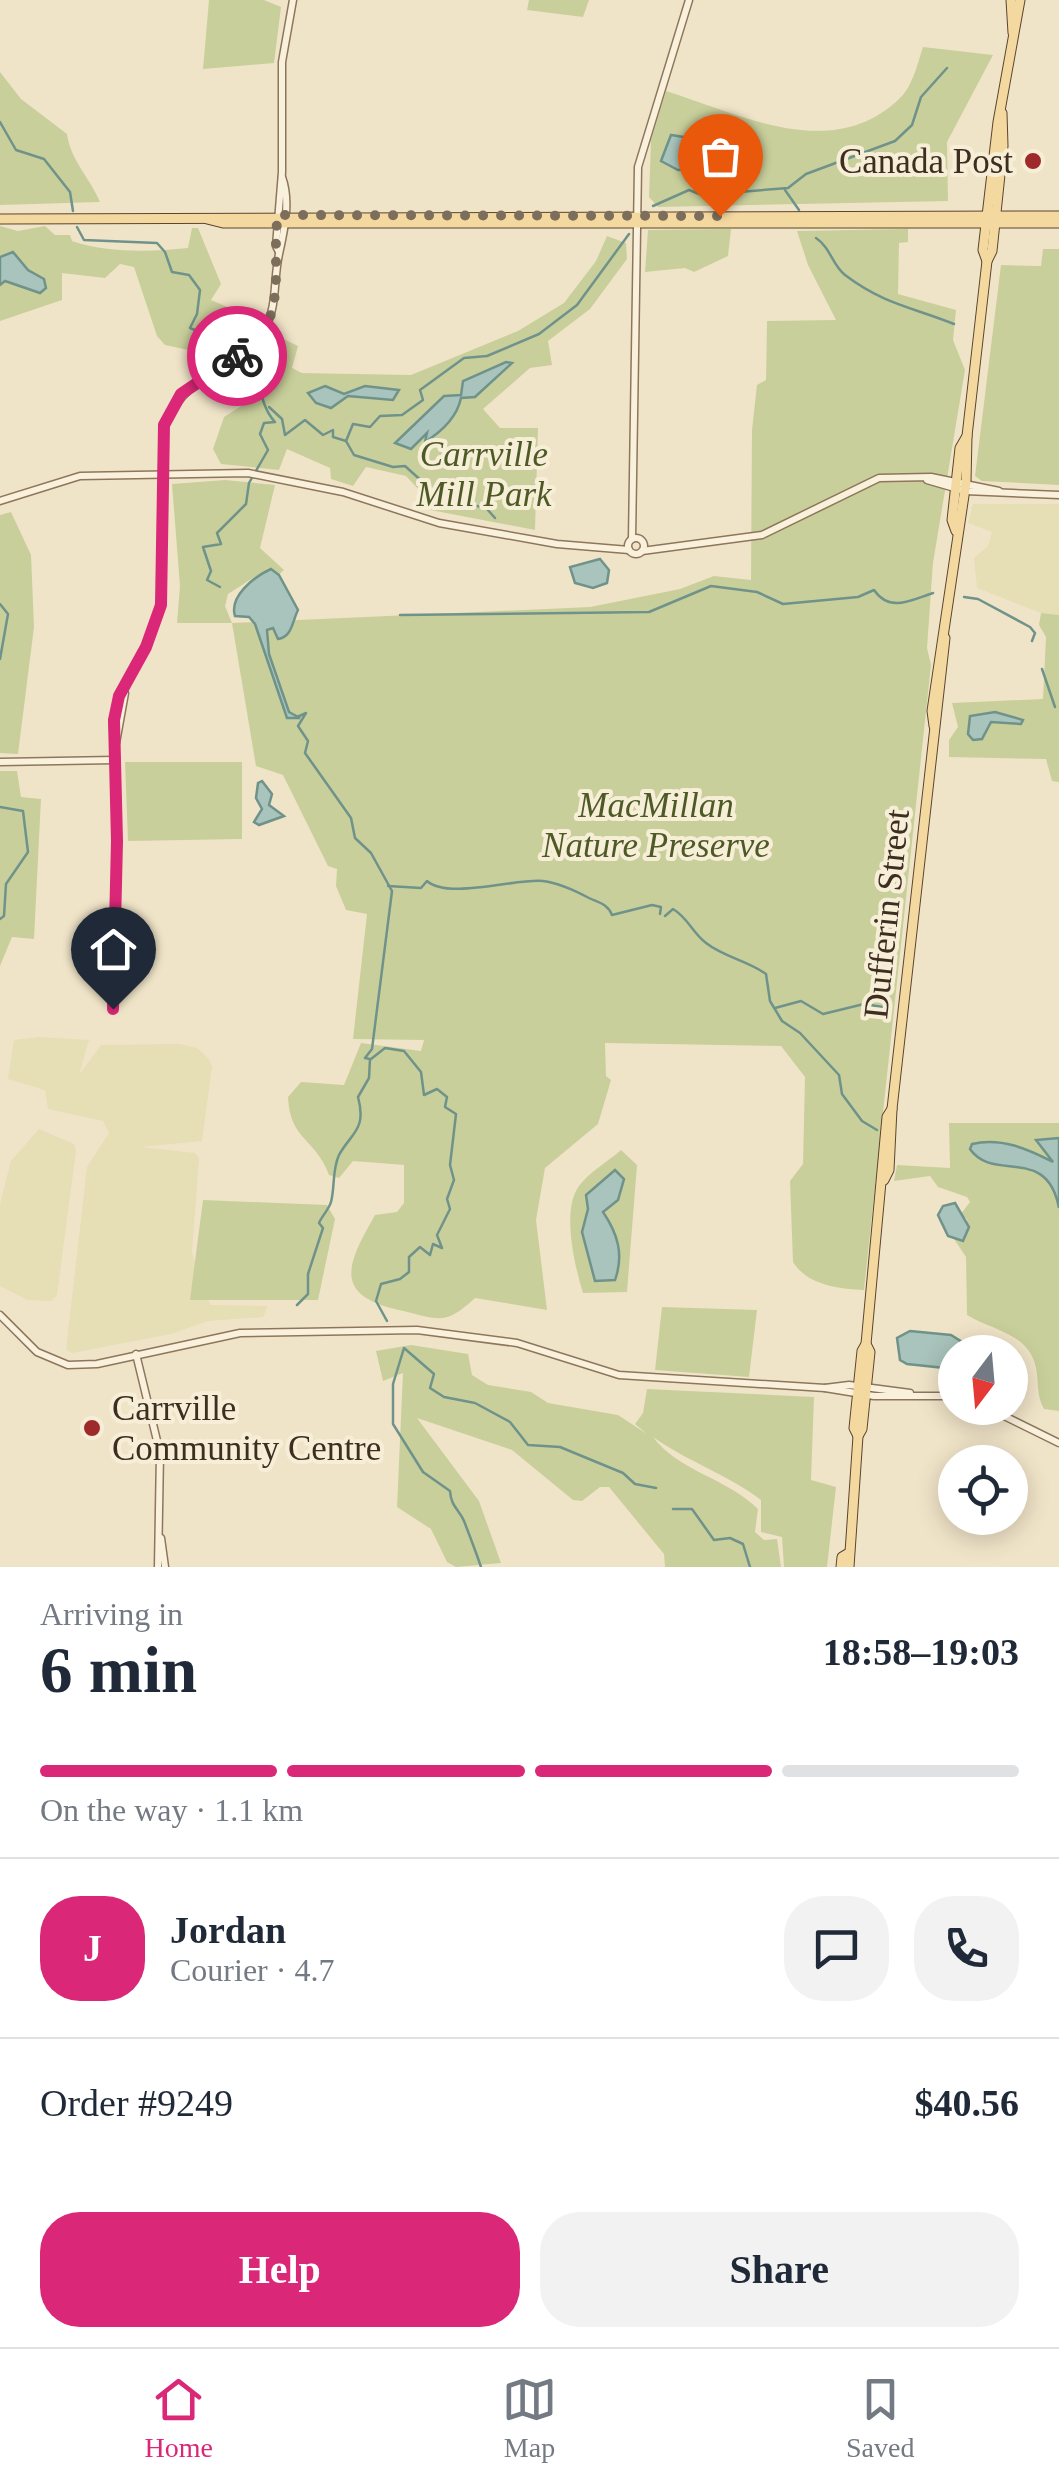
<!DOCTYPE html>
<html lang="en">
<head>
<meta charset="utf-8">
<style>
  :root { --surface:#fff; --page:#f2f2f3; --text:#1f2937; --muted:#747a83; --line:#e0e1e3; --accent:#db2777 }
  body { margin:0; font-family:"Times New Roman",serif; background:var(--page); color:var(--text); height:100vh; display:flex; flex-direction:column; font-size:38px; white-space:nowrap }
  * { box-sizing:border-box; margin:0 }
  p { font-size:32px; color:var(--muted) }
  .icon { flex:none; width:55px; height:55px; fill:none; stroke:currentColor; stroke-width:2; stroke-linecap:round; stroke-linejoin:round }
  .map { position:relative; height:1567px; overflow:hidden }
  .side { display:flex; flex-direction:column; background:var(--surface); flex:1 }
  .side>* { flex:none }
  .needle { width:65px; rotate:196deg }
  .buttons { position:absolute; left:938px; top:1335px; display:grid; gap:20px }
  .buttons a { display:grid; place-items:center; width:90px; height:90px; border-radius:50%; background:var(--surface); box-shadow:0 5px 25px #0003; font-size:50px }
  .pin { position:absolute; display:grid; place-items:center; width:85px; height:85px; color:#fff; margin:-102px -42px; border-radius:50% 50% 50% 0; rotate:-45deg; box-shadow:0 0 10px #0007 }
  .pin .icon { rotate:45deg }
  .courier { position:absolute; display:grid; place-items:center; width:100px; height:100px; margin:-50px; border:8px solid #db2777; border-radius:50%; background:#fff; color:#222; box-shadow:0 2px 12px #0007 }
  .head em { font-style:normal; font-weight:700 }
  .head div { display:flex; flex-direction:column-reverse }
  .head { display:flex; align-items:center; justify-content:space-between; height:170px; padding:0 40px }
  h1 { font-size:65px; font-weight:700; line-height:75px }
  .bar { display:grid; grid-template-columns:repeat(4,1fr); gap:15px 10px; align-content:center; height:120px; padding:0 40px }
  .bar i { height:12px; border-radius:8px; background:var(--line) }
  .bar .selected { background:var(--accent) }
  .bar p { grid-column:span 4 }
  .line { display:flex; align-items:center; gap:25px; padding:0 40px; border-top:2px solid var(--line) }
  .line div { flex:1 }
  .round { display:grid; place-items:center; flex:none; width:105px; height:105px; border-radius:40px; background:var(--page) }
  .cta { display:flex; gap:20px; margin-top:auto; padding:20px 40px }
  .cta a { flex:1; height:115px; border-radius:40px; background:var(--accent); color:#fff; font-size:40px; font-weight:700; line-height:115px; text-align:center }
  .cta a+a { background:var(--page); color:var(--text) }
  .tab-bar { display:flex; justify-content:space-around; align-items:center; height:140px; border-top:2px solid var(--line); background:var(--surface); font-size:28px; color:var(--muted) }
  .tab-bar a { display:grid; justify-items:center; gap:5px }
  .tab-bar .selected { color:var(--accent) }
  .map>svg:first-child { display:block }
  .farmland { fill:#e6deb5 }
  .green { fill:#c9cf9b }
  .water { fill:#a9c4bc; stroke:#6f938a; stroke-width:2.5 }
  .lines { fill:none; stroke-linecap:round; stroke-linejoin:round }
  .stream { stroke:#6f938a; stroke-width:2.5 }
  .minor-casing { stroke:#8d765c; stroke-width:9 }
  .major-casing { stroke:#5b4430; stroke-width:11 }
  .minor { stroke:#faf1dc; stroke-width:6 }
  .major { stroke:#f3d9a0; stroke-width:9 }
  .done { stroke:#7c6e5b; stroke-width:10; stroke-dasharray:0 18 }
  .route { stroke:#db2777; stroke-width:12 }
  .poi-dot { fill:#9e2a2b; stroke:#f7eed8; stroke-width:4 }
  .labels { text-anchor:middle; stroke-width:8; stroke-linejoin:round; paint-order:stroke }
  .poi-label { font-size:35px; fill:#3d2e20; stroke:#f7eed8; text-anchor:end }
  .park-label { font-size:35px; font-style:italic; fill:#4d5a26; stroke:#f7eed8 }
  .street-label { font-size:35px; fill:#3d2e20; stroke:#f7eed8 }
</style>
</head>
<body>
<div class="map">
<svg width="1059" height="1567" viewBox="0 0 1059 1567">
  <rect width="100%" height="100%" fill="#f0e4c8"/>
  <g class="farmland">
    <polygon points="973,504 1059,504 1059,615 1041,613 977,588 974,558 988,546 992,532 968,523"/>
    <polygon points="39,1037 89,1040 79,1075 101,1045 180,1044 197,1048 208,1058 212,1067 202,1141 140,1147 195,1153 199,1158 192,1252 202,1289 211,1305 268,1306 263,1317 208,1321 171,1334 72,1353 66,1350 87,1167 109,1133 103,1121 48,1109 45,1090 8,1079 14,1040"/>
    <polygon points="39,1129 74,1144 76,1151 57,1295 51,1301 28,1300 0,1286 0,1204 11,1161"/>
  </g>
  <g class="green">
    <polygon points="209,0 264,0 281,7 274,63 203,69"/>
    <polygon points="529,0 589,0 583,17 527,10"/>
    <path d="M923,47L993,55L947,142L948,201L658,207L649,197L651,140L666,91C742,115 834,164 901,97C913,85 918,62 923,47Z"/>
    <path d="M0,72L21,99L67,134C70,159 90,178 100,202L0,205Z"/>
    <path d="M0,226L18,231L45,226L55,235H70L72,241C106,253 152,252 188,248L192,228H198L221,284L211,300L248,316L243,328L251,336L217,356L165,345L157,336L134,267L120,264L105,278L62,273V300L0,321Z"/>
    <polygon points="731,229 728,256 694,272 685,268 645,272 648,230"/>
    <path d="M908,229V242L899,243L898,294L956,310L953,340L965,370L933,563L927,648L931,665L864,1290C839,1289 807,1285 793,1262L790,1181L803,1164L805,1077L781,1046L605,1043L606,1076L611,1080L598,1124L545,1168L536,1220L547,1310L475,1298C444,1327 438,1319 399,1310C332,1295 347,1264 375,1215L397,1212L404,1203V1165L353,1161L339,1178L329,1175C315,1137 290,1141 288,1097L301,1082L344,1085L361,1043L421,1051L424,1040L353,1039L367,914L346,910L336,886L337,869L328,866L283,775L256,766L232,623H177L180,586L172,484L225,480L275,485L260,548L284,570L275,578L264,571L228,594L225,606L232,623L590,607L680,589L714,576L751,580L752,430L757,385L766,380L767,321L836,320L808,265L797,231Z"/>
    <polygon points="607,236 626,243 627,259 590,309 548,341 552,365 530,368 483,409 500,428 538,428 535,530 415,507 420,491 406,476 366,467 353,486 331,479 330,468 287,449 279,470 221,464 213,449 224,417 246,403 216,380 275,335 298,346 292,368 302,373 411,375 518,331 564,303 596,261"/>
    <polygon points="1043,249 1059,249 1059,485 982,481 975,476 1001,265 1041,266"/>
    <polygon points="11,512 31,555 34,627 18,754 0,753 0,515"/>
    <polygon points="1041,613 1059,615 1059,782 1052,781 1046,759 949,757 949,740 958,727 952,703 1043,699 1046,637 1039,625"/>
    <polygon points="125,762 242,762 242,839 128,841"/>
    <polygon points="0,771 17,771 21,797 41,799 34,939 12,937 0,966 0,983"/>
    <path d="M949,1123H1059V1411L1044,1409C1036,1395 1039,1382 1036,1368C1029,1333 993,1331 967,1315L966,1257L954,1239L965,1240L967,1219L960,1215L970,1202L967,1197L938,1187L930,1176L894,1181L897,1165L950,1168Z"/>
    <path d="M621,1150L637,1165L627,1292L583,1293C575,1267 561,1210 579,1186C589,1172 609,1161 621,1150Z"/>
    <polygon points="203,1200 327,1205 335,1219 318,1300 190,1300"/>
    <polygon points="662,1307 757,1310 749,1377 655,1370"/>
    <path d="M411,1345L468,1354L472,1375L488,1385L531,1392L548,1403L618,1415L647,1434L635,1424L643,1413L647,1389L814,1397L811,1480L836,1487L827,1567H784L782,1537L761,1532V1500C727,1474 688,1462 653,1437C678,1471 727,1478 758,1509L755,1532L764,1540L777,1539L781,1567H665L664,1554L609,1487H600L582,1501L573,1500L512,1450L417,1418L479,1501L501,1563L456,1567L447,1562L431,1529L397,1507L403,1373L383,1381L376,1351Z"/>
  </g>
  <g class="water">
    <polygon points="722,133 731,135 736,152 725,167 678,170 661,161 671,135 702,140"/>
    <polygon points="13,252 28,270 44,279 46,288 40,293 5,281 0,285 0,257"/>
    <path d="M506,362L512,363L475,397L461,398C457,417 441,432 425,442L427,433L411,449L395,443L444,396L461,395L463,381Z"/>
    <polygon points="325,386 344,394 365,386 399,390 393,400 348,396 331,408 316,403 308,393"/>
    <polygon points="600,559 609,570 607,583 593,588 575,583 570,567"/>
    <path d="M271,569L279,575L298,610C292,622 292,637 278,639L273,628L267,630L269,654L289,712L300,718H287L255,624L249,617L235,616C229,597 253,577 271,569Z"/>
    <polygon points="995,712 1023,720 1021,724 991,722 982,739 973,740 968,734 970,716"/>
    <polygon points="262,781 272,794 269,805 284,816 259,825 254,822 262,809 256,798 258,783"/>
    <path d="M1059,1138V1208C1047,1144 993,1183 970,1149L972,1144C1001,1137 1028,1149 1053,1162L1036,1140Z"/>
    <path d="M615,1170L624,1179L618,1200L603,1212C618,1234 624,1255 615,1280L595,1281L582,1232L588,1209L586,1195Z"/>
    <polygon points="955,1203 969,1227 963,1241 948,1236 938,1215 943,1206"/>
    <polygon points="910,1331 951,1335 978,1352 955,1352 955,1369 907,1364 900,1360 897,1338"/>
  </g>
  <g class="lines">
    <g class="stream">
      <polyline points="0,122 16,150 44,159 70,192 73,211"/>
      <polyline points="785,190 799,210"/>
      <polyline points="653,206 689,190 702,195 788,188 806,174 895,141 912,125 921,97 947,68"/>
      <path d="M77,227L84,240L157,243L165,252L172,272L189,275L200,290L197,314L190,328L209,336L224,355L242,335C264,363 253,398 275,422L264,423L260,434L268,450L249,483L246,504L217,533L221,544L203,547L211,571L207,580L220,587"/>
      <path d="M816,238C831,248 832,265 845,275C885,305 912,307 954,324"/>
      <polyline points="269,407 282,419 285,435 305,420 323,435 333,430 333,437 346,441 354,455 393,467 405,466 435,493 487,509 495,518"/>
      <polyline points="346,441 353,424 370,427 380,416 402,415 423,400 420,390 464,358 487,356 539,334 577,305 629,234"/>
      <polyline points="964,597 978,599 1030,627 1035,633 1032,641"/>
      <polyline points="0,604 8,614 0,659"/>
      <path d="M400,615L649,612L711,586L757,592L783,604L858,597L874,590C890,613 911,600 933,593"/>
      <polyline points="1042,669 1055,707"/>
      <polyline points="0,807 23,811 28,852 6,884 4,916 0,919"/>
      <path d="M388,886L421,888L427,881C448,900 517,878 543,881C558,883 574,890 589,898C599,903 608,904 612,915L652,905L661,907L660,914"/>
      <path d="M665,916L673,909C688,918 692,932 706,943C724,957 748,961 766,974L770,1001L782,1021L800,1033L839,1075L842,1094L862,1121L877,1130"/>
      <polyline points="775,1008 801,1001 823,1014 864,1004 889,1008"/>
      <polyline points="371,1059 385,1048 404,1051 421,1072 424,1095 437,1089 447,1097 445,1107 456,1114 450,1165 454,1180 447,1199 450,1209 437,1235 442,1248 433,1244 430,1255 420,1247 409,1257 409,1272 400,1279 381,1284 376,1301 387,1321"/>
      <path d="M297,1305L308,1294V1274L323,1228L319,1223C322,1216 329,1209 331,1202C335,1187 332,1170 339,1155C351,1133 367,1130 358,1097L369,1078L370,1059L365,1058L372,1049L392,891L371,853L355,838L351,818L305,753L308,741L298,726L306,713L297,717"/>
      <polyline points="673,1509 692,1509 714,1540 730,1538 743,1544 750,1567"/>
      <path d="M481,1567C476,1552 469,1534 464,1521C459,1509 451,1507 450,1491L423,1472L393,1424V1384L404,1348L434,1374L430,1388L444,1397L475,1403L510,1422L528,1445L560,1447L623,1473L635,1484L656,1488"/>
    </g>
    <g class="minor-casing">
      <g id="minor">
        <polyline points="279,252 276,246 282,172 282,62 293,0"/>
        <polyline points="927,480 965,491 1059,495"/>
        <polyline points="0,501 80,476 248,473 343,492 439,523 557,544 629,550"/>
        <circle cx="636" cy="546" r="8"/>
        <polyline points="632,539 638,167 689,0"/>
        <polyline points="642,551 762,535 879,478 931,477 999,491"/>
        <polyline points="116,743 125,693"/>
        <polyline points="0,762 115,760"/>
        <path d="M113,1009L117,841L113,720L119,696L152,633L161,605L164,425C191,366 243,370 264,331C278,305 273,281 279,254C284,232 291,201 282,177"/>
        <polyline points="0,1315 37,1352 68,1365 97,1364 240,1333 417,1330 517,1343 619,1375 825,1388 874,1396 955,1396"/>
        <polyline points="136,1354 160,1453 158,1567"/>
        <polyline points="825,1388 849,1385 910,1393"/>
        <polyline points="988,1408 1059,1443"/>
        <polyline points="161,1538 165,1567"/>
      </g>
    </g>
    <g class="major-casing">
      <g id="major">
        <polyline points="1011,0 1013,33"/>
        <polyline points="0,219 1059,216"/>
        <polyline points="207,219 223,223 1059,223"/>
        <polyline points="987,261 983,250 998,122 1020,0"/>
        <polyline points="956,531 952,520 960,448 967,436"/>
        <polyline points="934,726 932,711 966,482 967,436 987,261 992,251 1003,146 1002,113"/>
        <polyline points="884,1180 889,1170 892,1109 945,638"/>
        <polyline points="858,1436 854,1428 862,1351 866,1344 887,1117 892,1109"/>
        <polyline points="841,1567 842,1557 847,1554"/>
        <polyline points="849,1567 858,1436 862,1429 870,1352 866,1344"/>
      </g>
    </g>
    <use href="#minor" class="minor"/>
    <use href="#major" class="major"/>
  </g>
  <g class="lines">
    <path class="done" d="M237,356C292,324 270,265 278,215L720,216"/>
    <polyline class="route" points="113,1009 117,841 114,720 119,696 146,647 161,605 164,425 181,394 237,356"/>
  </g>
  <g class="poi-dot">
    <circle cx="1033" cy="161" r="10"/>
    <circle cx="92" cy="1428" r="10"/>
  </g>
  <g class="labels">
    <g class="poi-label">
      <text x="1013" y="173">Canada Post</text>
      <text x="112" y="1420" text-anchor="start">Carrville<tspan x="112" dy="40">Community Centre</tspan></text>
    </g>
    <g class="park-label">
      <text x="484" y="466">Carrville<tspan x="484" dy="40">Mill Park</tspan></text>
      <text x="656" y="817">MacMillan<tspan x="656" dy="40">Nature Preserve</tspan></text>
    </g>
    <g class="street-label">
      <text transform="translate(886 914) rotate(-84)" y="12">Dufferin Street</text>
    </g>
  </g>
</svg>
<div class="buttons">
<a><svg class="needle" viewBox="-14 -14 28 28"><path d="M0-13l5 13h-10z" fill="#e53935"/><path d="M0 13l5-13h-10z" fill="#747a83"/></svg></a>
<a><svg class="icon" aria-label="locate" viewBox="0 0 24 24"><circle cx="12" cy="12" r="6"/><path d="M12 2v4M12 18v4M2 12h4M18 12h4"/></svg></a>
</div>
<div class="pin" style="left:720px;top:216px;background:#ea580c"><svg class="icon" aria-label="bag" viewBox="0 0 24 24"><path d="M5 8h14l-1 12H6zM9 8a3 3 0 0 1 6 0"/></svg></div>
<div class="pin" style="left:113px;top:1009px;background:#1f2937"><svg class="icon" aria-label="home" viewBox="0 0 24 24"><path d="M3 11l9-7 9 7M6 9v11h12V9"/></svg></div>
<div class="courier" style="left:237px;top:356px"><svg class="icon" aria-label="bike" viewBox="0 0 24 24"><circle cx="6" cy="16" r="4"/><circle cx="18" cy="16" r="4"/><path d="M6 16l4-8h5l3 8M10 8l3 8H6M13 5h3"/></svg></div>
</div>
<section class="side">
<div class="head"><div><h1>6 min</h1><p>Arriving in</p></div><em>18:58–19:03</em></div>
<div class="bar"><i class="selected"></i><i class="selected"></i><i class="selected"></i><i></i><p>On the way · 1.1 km</p></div>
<div class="line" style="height:180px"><b class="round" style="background:var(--accent);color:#fff">J</b><div><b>Jordan</b><p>Courier · 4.7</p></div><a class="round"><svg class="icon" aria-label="chat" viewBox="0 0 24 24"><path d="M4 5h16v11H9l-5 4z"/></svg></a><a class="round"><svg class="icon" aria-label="phone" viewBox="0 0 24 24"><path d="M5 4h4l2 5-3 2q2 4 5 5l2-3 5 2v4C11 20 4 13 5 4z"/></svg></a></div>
<div class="line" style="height:130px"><div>Order #9249</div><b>$40.56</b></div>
<div class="cta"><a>Help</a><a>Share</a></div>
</section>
<nav class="tab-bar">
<a class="selected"><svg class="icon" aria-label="home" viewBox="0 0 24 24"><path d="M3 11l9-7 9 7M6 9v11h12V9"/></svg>Home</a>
<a><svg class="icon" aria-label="map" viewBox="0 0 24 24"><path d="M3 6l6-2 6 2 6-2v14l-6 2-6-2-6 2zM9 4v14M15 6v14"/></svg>Map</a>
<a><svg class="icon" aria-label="saved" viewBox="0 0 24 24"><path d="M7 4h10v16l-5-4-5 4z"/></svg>Saved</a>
</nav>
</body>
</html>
